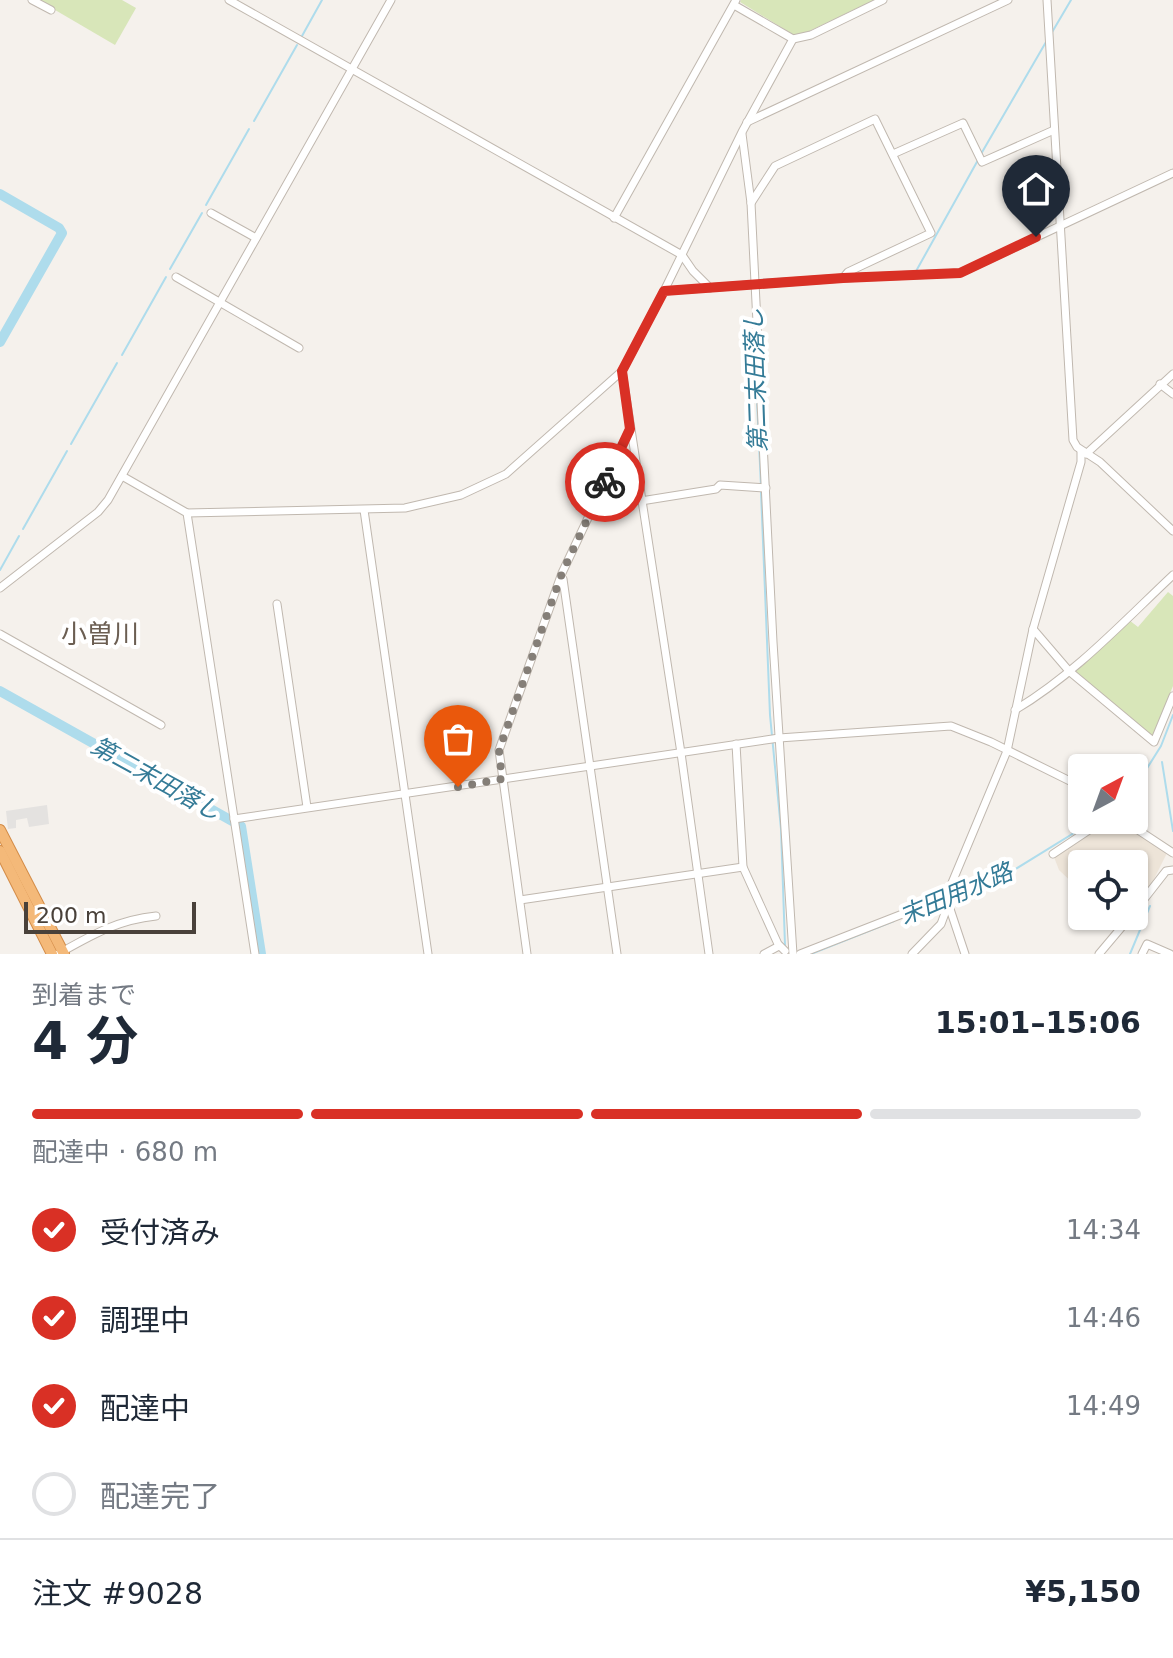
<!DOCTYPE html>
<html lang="ja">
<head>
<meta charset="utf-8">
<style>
  :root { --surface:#fff; --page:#f2f2f3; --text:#1f2937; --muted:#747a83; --line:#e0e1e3; --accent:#d93025 }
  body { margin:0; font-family:"DejaVu Sans","Noto Sans JP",sans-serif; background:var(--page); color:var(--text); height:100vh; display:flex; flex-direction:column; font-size:30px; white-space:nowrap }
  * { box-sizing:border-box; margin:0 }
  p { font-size:26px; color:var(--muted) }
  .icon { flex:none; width:44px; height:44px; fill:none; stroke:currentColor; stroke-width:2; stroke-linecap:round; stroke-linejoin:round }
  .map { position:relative; height:954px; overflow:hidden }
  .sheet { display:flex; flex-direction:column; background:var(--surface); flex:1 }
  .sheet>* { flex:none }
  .needle { width:52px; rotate:41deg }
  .controls { position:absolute; left:1068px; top:754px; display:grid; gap:16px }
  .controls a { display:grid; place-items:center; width:80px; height:80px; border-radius:8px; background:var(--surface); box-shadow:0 2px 6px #0004; font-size:40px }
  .scale { position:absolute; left:24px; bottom:20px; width:172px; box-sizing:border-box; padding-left:8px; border:4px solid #49413a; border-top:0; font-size:22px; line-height:28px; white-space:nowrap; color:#49413a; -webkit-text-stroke:6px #fff; paint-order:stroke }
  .pin { position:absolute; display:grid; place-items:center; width:68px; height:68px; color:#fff; margin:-82px -34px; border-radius:50% 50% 50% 0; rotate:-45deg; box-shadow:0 0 8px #0007 }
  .pin .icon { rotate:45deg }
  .courier { position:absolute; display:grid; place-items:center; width:80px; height:80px; margin:-40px; border:6px solid #d93025; border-radius:50%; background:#fff; color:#222; box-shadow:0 2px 10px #0007 }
  .head em { font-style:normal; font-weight:700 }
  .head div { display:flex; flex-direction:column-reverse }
  .head { display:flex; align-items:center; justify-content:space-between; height:136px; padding:0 32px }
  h1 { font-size:52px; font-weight:700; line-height:60px }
  .bar { display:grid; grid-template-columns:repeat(4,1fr); gap:12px 8px; align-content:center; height:96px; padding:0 32px }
  .bar i { height:10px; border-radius:6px; background:var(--line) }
  .bar .active { background:var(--accent) }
  .bar p { grid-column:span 4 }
  .line { display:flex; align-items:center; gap:20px; padding:0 32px; border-top:2px solid var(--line) }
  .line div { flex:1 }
  ol { padding:0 32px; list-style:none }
  li { display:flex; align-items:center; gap:24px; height:88px }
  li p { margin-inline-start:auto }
  li .icon { padding:8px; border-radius:50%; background:var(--accent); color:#fff; stroke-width:4 }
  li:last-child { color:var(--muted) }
  li i { width:44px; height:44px; border:4px solid var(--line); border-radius:50% }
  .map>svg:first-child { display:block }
  .education { fill:#ede4d8 }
  .green { fill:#d8e6b9 }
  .parking { fill:#e4e2e0 }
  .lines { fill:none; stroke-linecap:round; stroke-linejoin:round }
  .stream { stroke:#aedcec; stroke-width:2 }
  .river { stroke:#aedcec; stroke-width:10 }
  .minor-casing { stroke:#c0b8af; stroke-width:9 }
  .highway-casing { stroke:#d38c48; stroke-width:12 }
  .minor { stroke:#fff; stroke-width:7 }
  .highway { stroke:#f4b979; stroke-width:10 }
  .done { stroke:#857f78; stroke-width:8; stroke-dasharray:0 14.4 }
  .route { stroke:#d93025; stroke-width:10 }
  .labels { text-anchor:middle; stroke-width:8; stroke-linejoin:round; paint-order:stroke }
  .water-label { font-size:24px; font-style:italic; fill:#347b97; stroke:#fff }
  .quarter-label { font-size:26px; fill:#6b5e52; stroke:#fff }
</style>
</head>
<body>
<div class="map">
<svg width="1173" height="954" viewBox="0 0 1173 954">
  <rect width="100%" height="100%" fill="#f5f1ec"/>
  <polygon class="education" points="1108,820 1119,820 1167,853 1148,891 1134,908 1134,864 1082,864 1082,892 1059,870 1054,857"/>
  <g class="green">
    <polygon points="38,0 122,0 136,8 115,45"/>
    <polygon points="741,0 874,0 797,37 740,2"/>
    <polygon points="1168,592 1173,596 1173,686 1152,737 1073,671 1129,620 1138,627"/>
  </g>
  <polygon class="parking" points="47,805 49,824 29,827 27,818 16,820 16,828 8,829 6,811"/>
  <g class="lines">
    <g class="stream">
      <polyline points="1051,34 1071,0"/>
      <polyline points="302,36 322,0"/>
      <polyline points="254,121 297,45"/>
      <polyline points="981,154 1046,42"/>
      <polyline points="206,205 249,129"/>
      <polyline points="170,269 202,213"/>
      <polyline points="915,273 978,160"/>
      <polyline points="855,274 869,273"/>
      <polyline points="759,280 797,278"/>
      <polyline points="122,355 166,277"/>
      <polyline points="756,380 761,486"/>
      <polyline points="71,444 117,363"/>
      <polyline points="761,492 770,715 781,829 785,945"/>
      <polyline points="23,529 67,451"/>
      <polyline points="0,570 19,536"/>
      <polyline points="1162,762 1173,831"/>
      <polyline points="1134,789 1161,746 1173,715"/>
      <polyline points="949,899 1001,878 1095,820"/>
      <polyline points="811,954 894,921"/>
      <polyline points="1130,954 1150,906"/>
    </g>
    <g class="river">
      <polyline points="0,194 59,228 62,233 0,342"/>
      <polyline points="0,691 241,826 261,954"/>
    </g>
    <g class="minor-casing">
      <g id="minor">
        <polyline points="32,0 51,10"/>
        <polyline points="229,0 682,255 693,271 710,288"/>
        <polyline points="1047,0 1073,440 1077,447 1100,462 1173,531"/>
        <polyline points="734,5 793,39 811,35 883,0"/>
        <polyline points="747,122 1008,0"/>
        <polyline points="742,134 751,203 773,642 793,954"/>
        <polyline points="893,154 963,123 982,162 1054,130"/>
        <polyline points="751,203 775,166 875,119 931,233 848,272 843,278"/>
        <polyline points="211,213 256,238"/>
        <polyline points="614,218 736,0"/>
        <polyline points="176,277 299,348"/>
        <polyline points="664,291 843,278 960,273 1173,173"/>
        <polyline points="622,371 681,753 709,954"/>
        <polyline points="1160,384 1173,394"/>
        <polyline points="1086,454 1173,374"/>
        <polyline points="122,476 187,513 255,954"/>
        <polyline points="641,501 716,489 720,485 766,488"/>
        <polyline points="364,510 428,954"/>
        <polyline points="187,513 405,508 461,495 506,474 622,371 664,291 742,132 793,39"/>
        <polyline points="563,579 617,954"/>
        <polyline points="0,588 98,512 108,500 391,0"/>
        <polyline points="277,604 307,807"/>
        <polyline points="1033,629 1069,671 1154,742 1173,696"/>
        <polyline points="0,634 161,725"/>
        <path d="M1015,710C1074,675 1123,622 1173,575"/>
        <polyline points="736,744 743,867 778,944 785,951"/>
        <polyline points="234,819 779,738 951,726 991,742 1082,787"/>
        <polyline points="1123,820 1173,853"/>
        <polyline points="1053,854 1104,820"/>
        <polyline points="520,900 743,867"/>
        <polyline points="1134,912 1166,871 1173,870"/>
        <path d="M58,954C92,935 117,920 156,916"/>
        <polyline points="527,954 499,750 562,573 629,431"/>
        <polyline points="764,954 779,946"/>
        <polyline points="800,954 946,897"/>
        <polyline points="912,954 941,924 948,905"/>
        <polyline points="965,954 946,897 1007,751 1033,629 1081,462 1081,451"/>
        <polyline points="1099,954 1131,916"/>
        <polyline points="1142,954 1147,944 1170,954"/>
      </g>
    </g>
    <g class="highway-casing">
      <g id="highway">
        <polyline points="0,830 64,954"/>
        <polyline points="0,851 52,954"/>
      </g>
    </g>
    <use href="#minor" class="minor"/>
    <use href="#highway" class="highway"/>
  </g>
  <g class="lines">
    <polyline class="done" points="458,787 502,779 499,750 562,573 605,482"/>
    <polyline class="route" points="605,482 630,429 622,371 664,291 843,278 960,273 1036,237"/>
  </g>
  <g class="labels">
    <g class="water-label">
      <text transform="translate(756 380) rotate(-92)" y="8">第二末田落し</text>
      <text transform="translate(156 779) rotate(29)" y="8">第二末田落し</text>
      <text transform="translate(956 894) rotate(-23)" y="8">末田用水路</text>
    </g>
    <g class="quarter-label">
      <text x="100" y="643">小曽川</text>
    </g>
  </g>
</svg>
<div class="controls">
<a><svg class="needle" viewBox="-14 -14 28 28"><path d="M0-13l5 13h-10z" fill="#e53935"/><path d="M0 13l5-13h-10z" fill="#747a83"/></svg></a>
<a><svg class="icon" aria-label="locate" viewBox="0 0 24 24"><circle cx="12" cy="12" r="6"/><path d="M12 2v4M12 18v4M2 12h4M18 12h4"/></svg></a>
</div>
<div class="scale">200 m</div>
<div class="pin" style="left:458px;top:787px;background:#ea580c"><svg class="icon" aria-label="bag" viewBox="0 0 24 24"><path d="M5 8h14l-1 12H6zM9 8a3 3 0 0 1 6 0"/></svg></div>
<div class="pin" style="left:1036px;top:237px;background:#1f2937"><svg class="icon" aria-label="home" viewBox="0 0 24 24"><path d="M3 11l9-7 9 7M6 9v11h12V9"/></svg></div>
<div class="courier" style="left:605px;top:482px"><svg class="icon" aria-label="bike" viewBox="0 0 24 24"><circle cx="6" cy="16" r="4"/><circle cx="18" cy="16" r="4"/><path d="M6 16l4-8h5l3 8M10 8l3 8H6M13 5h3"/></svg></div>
</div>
<section class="sheet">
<div class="head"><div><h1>4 分</h1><p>到着まで</p></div><em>15:01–15:06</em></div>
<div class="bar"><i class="active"></i><i class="active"></i><i class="active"></i><i></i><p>配達中 · 680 m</p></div>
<ol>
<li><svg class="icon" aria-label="check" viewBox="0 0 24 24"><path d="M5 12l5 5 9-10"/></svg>受付済み<p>14:34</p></li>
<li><svg class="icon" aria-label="check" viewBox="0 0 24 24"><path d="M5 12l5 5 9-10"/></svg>調理中<p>14:46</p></li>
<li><svg class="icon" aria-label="check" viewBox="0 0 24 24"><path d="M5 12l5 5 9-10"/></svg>配達中<p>14:49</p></li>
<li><i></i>配達完了</li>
</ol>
<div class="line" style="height:104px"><div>注文 #9028</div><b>¥5,150</b></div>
</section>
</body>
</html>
